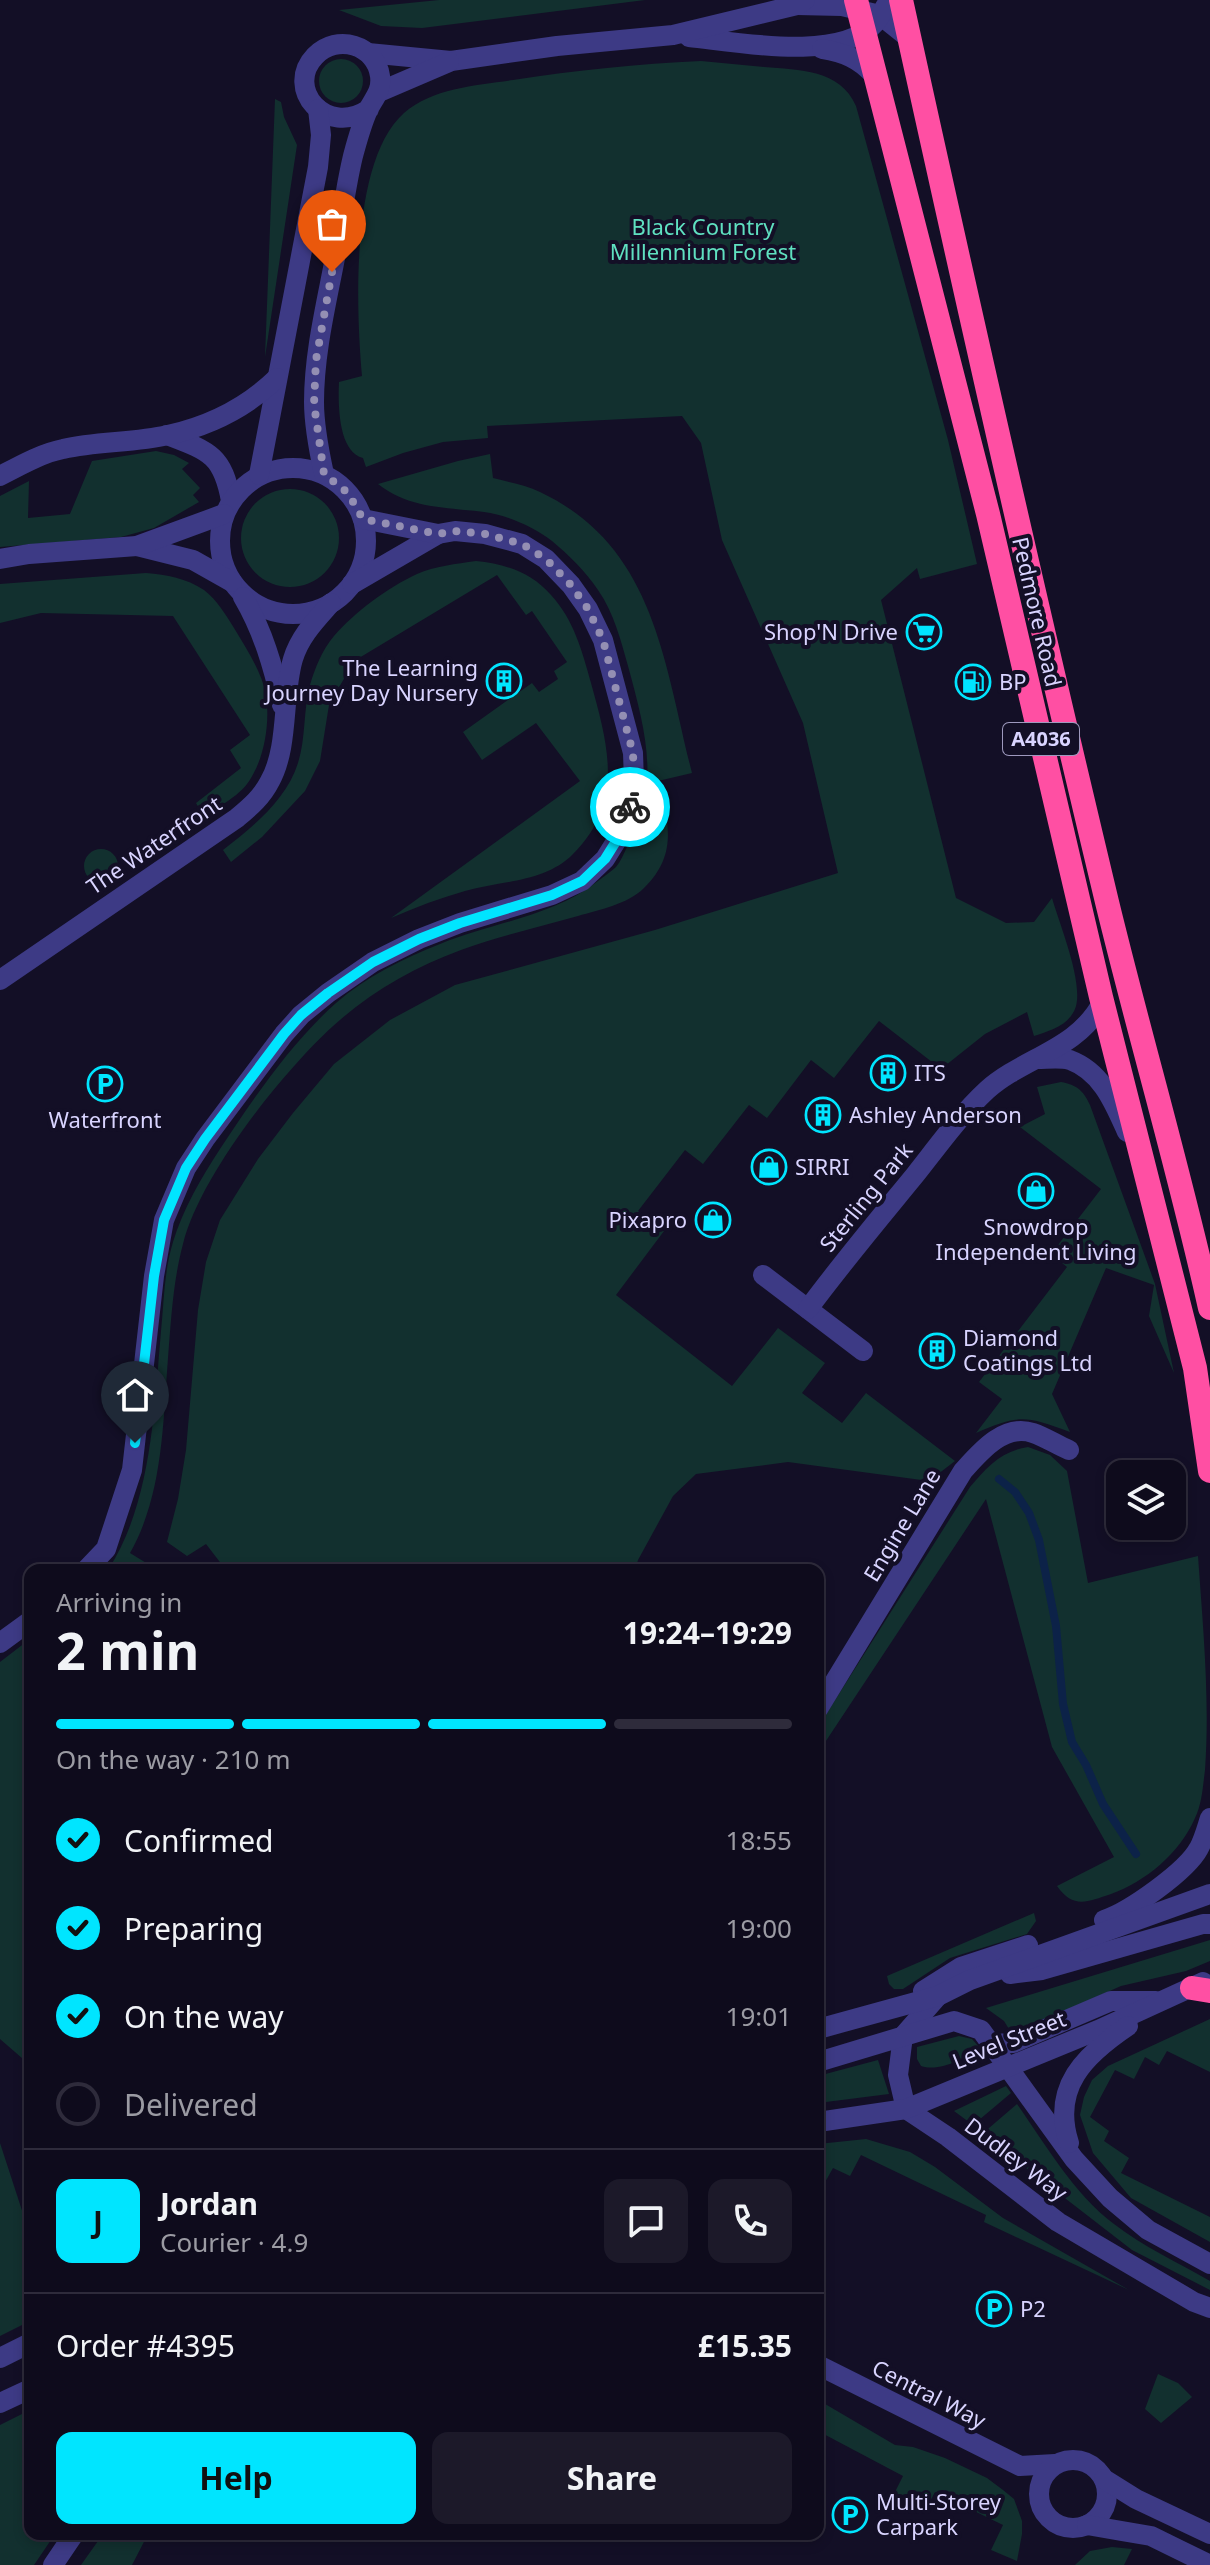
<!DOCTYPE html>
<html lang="en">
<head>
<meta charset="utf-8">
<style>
  :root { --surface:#0e0b1c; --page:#1c1929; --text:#f1f3f6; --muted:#9b9ba3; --line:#2e2b3b; --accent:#00e5ff }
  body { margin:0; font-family:"Noto Sans",sans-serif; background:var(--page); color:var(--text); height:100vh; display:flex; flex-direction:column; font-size:30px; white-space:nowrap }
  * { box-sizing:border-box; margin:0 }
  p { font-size:26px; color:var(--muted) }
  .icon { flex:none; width:44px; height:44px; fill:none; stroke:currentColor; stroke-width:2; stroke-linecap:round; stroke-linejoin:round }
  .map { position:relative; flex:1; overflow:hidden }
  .details { position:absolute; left:24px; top:1564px; width:800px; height:976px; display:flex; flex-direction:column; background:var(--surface); border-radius:16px; box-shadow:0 4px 12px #0003,0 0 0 2px var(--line) }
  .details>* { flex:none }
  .buttons { position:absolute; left:1106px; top:1460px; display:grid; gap:16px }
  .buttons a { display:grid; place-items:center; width:80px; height:80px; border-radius:16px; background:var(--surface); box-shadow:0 4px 12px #0003,0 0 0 2px var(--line); font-size:40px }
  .pin { position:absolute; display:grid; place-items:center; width:68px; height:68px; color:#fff; margin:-82px -34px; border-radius:50% 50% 50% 0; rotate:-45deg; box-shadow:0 0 8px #0007 }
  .pin .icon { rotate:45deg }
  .courier { position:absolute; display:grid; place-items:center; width:80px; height:80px; margin:-40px; border:6px solid #00e5ff; border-radius:50%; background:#fff; color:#222; box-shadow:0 2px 10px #0007 }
  .headline em { font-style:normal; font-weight:700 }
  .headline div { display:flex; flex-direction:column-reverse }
  .headline { display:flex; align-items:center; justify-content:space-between; height:136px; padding:0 32px }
  h1 { font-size:52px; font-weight:700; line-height:60px }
  .bar { display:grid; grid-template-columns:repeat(4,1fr); gap:12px 8px; align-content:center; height:96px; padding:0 32px }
  .bar i { height:10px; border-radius:6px; background:var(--line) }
  .bar .current { background:var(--accent) }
  .bar p { grid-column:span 4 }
  .line { display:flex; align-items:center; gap:20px; padding:0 32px; border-top:2px solid var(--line) }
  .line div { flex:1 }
  .round { display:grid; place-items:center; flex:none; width:84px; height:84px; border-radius:16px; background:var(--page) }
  ol { padding:0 32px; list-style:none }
  li { display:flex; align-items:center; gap:24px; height:88px }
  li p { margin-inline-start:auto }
  li .icon { padding:8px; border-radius:50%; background:var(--accent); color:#111; stroke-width:4 }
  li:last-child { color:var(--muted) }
  li i { width:44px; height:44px; border:4px solid var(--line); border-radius:50% }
  .action { display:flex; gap:16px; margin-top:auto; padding:16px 32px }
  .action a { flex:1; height:92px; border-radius:16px; background:var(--accent); color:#111; font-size:32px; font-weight:700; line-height:92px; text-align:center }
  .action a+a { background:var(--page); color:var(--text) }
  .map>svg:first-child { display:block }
  .green { fill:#12302f }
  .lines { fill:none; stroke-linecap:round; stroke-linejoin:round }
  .stream { stroke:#0c2248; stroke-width:8 }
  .minor { stroke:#3d3a85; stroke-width:20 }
  .highway { stroke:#ff4fa3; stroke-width:24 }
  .done { stroke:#948fb3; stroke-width:8; stroke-dasharray:0 14.4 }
  .route { stroke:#00e5ff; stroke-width:10 }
  .labels { text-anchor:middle; stroke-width:8; stroke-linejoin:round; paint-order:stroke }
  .shield { fill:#130f26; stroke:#9e99be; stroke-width:2 }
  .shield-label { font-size:20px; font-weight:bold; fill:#d9d4ff }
  .park-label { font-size:22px; fill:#5fe0c0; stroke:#130f26 }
  .street-label { font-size:22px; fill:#d9d4ff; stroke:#130f26 }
  .poi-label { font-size:22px; fill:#d9d4ff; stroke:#130f26; text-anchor:start }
</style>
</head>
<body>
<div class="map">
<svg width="1210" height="2565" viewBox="0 0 1210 2565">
  <rect width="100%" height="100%" fill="#130f26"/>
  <g class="green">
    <polygon points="439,0 645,0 422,28 381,26 339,10"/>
    <circle cx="341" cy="81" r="22"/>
    <path d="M701,61C722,63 743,65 764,67C799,70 840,69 856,106L948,440L977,564L920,579L917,568L881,600L956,898L1006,923L1034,922L1052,898C1059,923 1085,985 1075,1009C1068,1026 1049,1031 1034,1036L1027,1012L985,1034L941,1069L879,1021L834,1078L811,1060L767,1118L749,1105L703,1164L685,1150L638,1211L664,1231L616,1295L732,1386L778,1328L825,1363L802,1393L842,1423L866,1393L955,1461L929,1481L788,1462L696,1474L673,1496L638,1560L635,1570H226L206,1544L187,1556L167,1542L178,1499L186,1450L198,1310L206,1262L220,1220L258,1159L293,1113L334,1064L390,1020L455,985L655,930L838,873L803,723L722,540L701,443L682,416L487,426L488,438L443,442L403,453L366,467L363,458C338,452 338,404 339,382L362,376C356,308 350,161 404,113C432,88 478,85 513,80C576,70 638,64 701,61Z"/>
    <polygon points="275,99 281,102 284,117 297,145 265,357"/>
    <polygon points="156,451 174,455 189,463 182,469 200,488 193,495 199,502 154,528 121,537 0,547 0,496 29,481 28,518 70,514 92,461"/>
    <path d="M490,454L493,478C508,482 526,485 540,492C655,546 664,663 692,773L658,781C669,822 678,855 644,888C628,904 599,910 578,916C539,927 499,936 461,950C414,967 369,993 332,1027C280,1075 200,1176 183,1244C173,1281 171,1321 168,1358C163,1423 163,1495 130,1553L156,1569L108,1570C152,1502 154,1410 161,1331C164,1302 164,1271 173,1242C183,1209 201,1178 220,1149C253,1099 291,1043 336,1003C366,977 404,958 440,944C493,922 552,917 598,881C604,876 611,872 616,867C621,861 624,853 627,847C662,787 645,729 628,666C621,641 614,613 598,590C586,572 569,555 552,541C534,527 507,515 484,512C445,507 410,509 378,484L458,461Z"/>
    <circle cx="290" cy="538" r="49"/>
    <path d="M476,561C505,564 531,572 551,595C574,620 582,651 591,683C608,745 625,802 573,854C546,882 501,881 465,891C440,898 416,907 391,918L580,781L536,723L482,760L463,732L532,683L539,692L558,679L554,671L567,662L532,611L526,615L497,575L354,661L329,705L320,761L305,791L262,837L231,862L223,850C252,827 286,801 298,763C306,738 303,711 310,685C315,668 322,650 334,636C355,612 387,588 417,574C435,566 456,564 476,561Z"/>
    <path d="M146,573C167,575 186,578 204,590C217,600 226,615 234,628C246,648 262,672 266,695C270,722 265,755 251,778C242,795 219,806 204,817L196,803L241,768L230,750L250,735L173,616L41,613L0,623V584Z"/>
    <circle cx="101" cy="866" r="17"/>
    <path d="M1061,1082C1077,1085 1083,1090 1090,1105L1155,1284L1174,1373L1149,1316L1154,1285L1106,1268L1052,1394L1070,1432C1025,1416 1020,1414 976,1433L1002,1399L979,1382L1067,1267L1051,1254L1101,1189L1020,1127L1045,1114L1037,1087Z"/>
    <path d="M1028,1447L1050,1455L1067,1471L1088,1583L1198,1556C1203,1627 1210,1699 1205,1770C1203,1785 1202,1804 1195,1818C1180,1853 1145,1882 1111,1894C1087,1902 1073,1909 1057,1886L1114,1857L1052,1747L986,1499L818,1753V1727L970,1487C987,1467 1001,1451 1028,1447Z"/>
    <polygon points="30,1639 30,2065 0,2039 0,1662"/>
    <polygon points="1034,1913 1036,1921 1027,1934 950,1958 903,1989 894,1989 889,1984 887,1976"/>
    <polygon points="1210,1940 1210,1961 1186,1971 1121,1986 1012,2034 1004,2021 986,2008"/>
    <polygon points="1210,2019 1210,2072 1167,2051 1159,2065 1145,2057 1134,2079 1115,2070 1090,2117 1109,2131 1104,2141 1129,2158 1121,2173 1210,2217 1210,2242 1131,2198 1093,2153 1080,2115 1084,2097 1092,2080 1108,2066"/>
    <path d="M959,2036L972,2039L979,2047C964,2059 940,2072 921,2066L917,2059V2047Z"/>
    <polygon points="878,2060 889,2094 818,2103 818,2076"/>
    <polygon points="1006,2086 1011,2093 973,2125 954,2111"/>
    <path d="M1017,2104C1046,2145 1073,2193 1114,2224C1144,2247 1177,2262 1210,2281V2290L1132,2250L982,2134Z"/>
    <polygon points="866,2139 910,2152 935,2167 1003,2218 1129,2290 984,2222 986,2215 861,2155 850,2176 833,2168 824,2184 818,2182 818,2144"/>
    <polygon points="0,2143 30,2235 30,2321 0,2336"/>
    <polygon points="1158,2374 1178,2383 1192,2397 1161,2423 1145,2409"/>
    <polygon points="820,2401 895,2445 913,2447 945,2458 987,2478 1003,2490 1014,2499 1022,2521 1022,2534 1017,2561 991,2550 1003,2525 935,2492 924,2513 893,2496 903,2476 818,2431"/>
    <polygon points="30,2410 30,2534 55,2534 34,2565 0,2565 0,2425"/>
    <polygon points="103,2534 148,2534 132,2565 81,2565"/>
    <polygon points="1112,2547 1132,2549 1124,2565 1075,2565 1090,2551"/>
  </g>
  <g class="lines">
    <polyline class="stream" points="999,1479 1015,1492 1029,1513 1039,1540 1056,1626 1063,1704 1072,1742 1086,1765 1103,1804 1136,1854"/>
    <g class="minor">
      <polyline points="797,5 842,6 880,15 910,39"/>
      <path d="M689,37C737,42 841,63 876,22C881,15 885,7 889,0"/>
      <path d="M822,49C845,53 858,58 874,75"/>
      <polyline points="368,53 451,61 557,46 673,35 797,5 805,0"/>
      <polyline points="379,92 449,62"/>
      <path d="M167,435C209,451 223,455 231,501"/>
      <circle cx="293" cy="541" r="73"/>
      <path d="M324,474C319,451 314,426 314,402C314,354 326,305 335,258C341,224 345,189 353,156C357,141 362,123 368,110C374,98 382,91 380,76C376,45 337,33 315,56C284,88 326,138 369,109"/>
      <polyline points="259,475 318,167 321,135 318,109"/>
      <path d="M0,476C19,466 42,453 63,449C97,441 134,443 168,435C209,426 247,407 277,378"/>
      <polyline points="137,546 193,560 232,582"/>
      <polyline points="0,559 29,554 137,546 224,514"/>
      <polyline points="352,584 438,534"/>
      <path d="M243,597C263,631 273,666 282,705"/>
      <path d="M0,980L237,818C250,807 262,797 270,781C289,747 282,696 293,659C300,636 316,620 331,603"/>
      <path d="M1038,1059C1047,1059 1061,1057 1070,1060C1102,1072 1114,1103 1127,1132"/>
      <polyline points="763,1275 863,1351"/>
      <path d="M808,1309C842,1263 879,1219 915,1175C938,1146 960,1115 987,1090C1024,1057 1077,1050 1102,1003"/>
      <polyline points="86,1570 106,1549 132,1470 154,1276 164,1220 186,1168 205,1139 284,1034 301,1015 328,993 373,962 419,939 460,923 552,895 582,881 605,859 620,835 629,808 634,782 633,753 603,640 588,609 571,585 546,559 522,544 485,534 455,531 438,534 363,519"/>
      <polyline points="0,1643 30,1621"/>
      <path d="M818,1709L963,1471C980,1452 1004,1423 1033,1433C1045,1437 1057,1445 1069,1450"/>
      <path d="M1104,1920C1129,1912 1187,1871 1199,1848C1204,1839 1207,1827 1210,1818"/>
      <polyline points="1010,1974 1042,1970 1203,1924 1210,1924"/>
      <polyline points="923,1991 961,1967 1028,1945"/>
      <polyline points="938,1996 903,2036 898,2075 906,2109 948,2137 1058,2222 1194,2302 1210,2308"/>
      <polyline points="818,2029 938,1996 970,1980 1210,1894"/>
      <polyline points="992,2044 1013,2043 1111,2001 1156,2001"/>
      <polyline points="818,2062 954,2021 981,2030 1074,2159 1110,2198 1148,2230 1210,2264"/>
      <polyline points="818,2122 906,2109 1098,2030 1203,1982"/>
      <path d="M1069,2143C1051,2087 1085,2055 1128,2026"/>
      <polyline points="0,2358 30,2343"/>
      <polyline points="818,2365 1020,2466 1055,2464"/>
      <polyline points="0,2403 30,2389"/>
      <circle cx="1073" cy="2494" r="34"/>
      <polyline points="1104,2479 1136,2499 1210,2534"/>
      <polyline points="1087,2525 1151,2536 1210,2565"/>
      <polyline points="53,2565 74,2534"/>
    </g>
    <g class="highway">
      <polyline points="856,0 988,514 1101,997 1195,1368 1210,1471"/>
      <path d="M901,0C967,301 1035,602 1107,902C1140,1038 1180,1172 1210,1308"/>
      <polyline points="1192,1988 1210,1991"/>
    </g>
  </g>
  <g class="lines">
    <polyline class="done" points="332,272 316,360 314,404 324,474 348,493 363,519 438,534 455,531 485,534 522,544 546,559 571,585 588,609 603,640 618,697 633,753 634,782 630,807"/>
    <polyline class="route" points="135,1443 154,1276 164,1220 186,1168 205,1139 284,1034 301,1015 328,993 373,962 419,939 460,923 552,895 582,881 605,859 620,835 630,807"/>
  </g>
  <defs>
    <g id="supermarket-ring" transform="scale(1.8)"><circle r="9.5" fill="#130f26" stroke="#00e5ff" stroke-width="1.5"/><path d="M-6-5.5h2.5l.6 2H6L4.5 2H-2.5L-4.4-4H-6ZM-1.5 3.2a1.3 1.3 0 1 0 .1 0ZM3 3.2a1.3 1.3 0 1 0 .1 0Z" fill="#00e5ff"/></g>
    <g id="building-ring" transform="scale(1.8)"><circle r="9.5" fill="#130f26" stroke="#00e5ff" stroke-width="1.5"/><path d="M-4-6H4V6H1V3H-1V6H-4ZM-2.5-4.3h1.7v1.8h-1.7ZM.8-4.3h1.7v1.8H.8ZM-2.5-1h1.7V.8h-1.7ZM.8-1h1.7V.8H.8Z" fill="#00e5ff"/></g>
    <g id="fuel-ring" transform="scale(1.8)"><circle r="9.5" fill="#130f26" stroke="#00e5ff" stroke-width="1.5"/><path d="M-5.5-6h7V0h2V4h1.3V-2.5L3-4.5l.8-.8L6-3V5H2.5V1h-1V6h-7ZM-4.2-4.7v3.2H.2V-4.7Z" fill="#00e5ff"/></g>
    <g id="parking-ring" transform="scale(1.8)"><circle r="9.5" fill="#130f26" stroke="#00e5ff" stroke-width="1.5"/><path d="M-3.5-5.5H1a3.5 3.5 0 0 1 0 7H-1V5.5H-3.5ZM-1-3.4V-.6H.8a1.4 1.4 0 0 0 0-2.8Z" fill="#00e5ff"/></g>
    <g id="shop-ring" transform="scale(1.8)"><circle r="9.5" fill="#130f26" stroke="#00e5ff" stroke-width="1.5"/><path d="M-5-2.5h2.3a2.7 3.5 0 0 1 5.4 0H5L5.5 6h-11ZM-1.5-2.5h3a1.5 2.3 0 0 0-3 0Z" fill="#00e5ff"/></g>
  </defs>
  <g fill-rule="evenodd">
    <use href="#supermarket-ring" x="924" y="632"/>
    <use href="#building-ring" x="504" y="681"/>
    <use href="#fuel-ring" x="973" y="682"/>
    <use href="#building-ring" x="888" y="1073"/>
    <use href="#parking-ring" x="105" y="1084"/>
    <use href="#building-ring" x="823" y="1115"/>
    <use href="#shop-ring" x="769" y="1167"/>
    <use href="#shop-ring" x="1036" y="1191"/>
    <use href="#shop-ring" x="713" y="1220"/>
    <use href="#building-ring" x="937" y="1351"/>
    <use href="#parking-ring" x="994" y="2309"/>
    <use href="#parking-ring" x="850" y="2515"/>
  </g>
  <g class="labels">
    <rect class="shield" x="1003" y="723" width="76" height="32" rx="6"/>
    <g class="shield-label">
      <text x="1041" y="746">A4036</text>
    </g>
    <g class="park-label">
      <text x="703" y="235">Black Country<tspan x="703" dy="25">Millennium Forest</tspan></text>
    </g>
    <g class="street-label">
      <text transform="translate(1037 612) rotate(77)" y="8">Pedmore Road</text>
      <text transform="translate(154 845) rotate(-34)" y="8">The Waterfront</text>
      <text transform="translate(866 1197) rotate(-51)" y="8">Sterling Park</text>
      <text transform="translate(902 1525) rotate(-59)" y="8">Engine Lane</text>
      <text transform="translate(1009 2040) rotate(-22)" y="8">Level Street</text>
      <text transform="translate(1016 2159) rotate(37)" y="8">Dudley Way</text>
      <text transform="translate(929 2394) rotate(27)" y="8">Central Way</text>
    </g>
    <g class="poi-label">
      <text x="898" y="640" text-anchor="end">Shop'N Drive</text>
      <text x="478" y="676" text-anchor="end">The Learning<tspan x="478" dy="25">Journey Day Nursery</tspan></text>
      <text x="999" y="690">BP</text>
      <text x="914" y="1081">ITS</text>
      <text x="849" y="1123">Ashley Anderson</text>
      <text x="105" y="1128" text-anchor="middle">Waterfront</text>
      <text x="795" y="1175">SIRRI</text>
      <text x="687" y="1228" text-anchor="end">Pixapro</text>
      <text x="1036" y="1235" text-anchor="middle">Snowdrop<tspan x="1036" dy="25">Independent Living</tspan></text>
      <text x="963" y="1346">Diamond<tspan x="963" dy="25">Coatings Ltd</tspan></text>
      <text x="1020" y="2317">P2</text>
      <text x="876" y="2510">Multi-Storey<tspan x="876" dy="25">Carpark</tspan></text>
    </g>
  </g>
</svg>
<div class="buttons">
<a><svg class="icon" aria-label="layers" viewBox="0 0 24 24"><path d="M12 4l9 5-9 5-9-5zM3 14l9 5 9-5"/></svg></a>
</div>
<div class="pin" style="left:332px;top:272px;background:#ea580c"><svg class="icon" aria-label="bag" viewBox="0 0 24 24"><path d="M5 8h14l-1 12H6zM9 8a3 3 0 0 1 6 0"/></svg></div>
<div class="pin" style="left:135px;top:1443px;background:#1f2937"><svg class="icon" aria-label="home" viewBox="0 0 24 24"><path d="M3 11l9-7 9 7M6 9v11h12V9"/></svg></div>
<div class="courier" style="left:630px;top:807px"><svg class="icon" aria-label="bike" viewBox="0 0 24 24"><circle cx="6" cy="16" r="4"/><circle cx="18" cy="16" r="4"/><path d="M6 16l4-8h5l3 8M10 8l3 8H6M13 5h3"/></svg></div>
<section class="details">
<div class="headline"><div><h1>2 min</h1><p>Arriving in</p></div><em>19:24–19:29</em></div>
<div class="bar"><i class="current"></i><i class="current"></i><i class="current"></i><i></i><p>On the way · 210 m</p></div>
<ol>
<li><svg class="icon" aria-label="check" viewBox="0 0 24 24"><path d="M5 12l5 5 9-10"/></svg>Confirmed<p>18:55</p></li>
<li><svg class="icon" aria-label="check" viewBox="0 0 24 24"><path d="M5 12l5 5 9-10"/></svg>Preparing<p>19:00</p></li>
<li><svg class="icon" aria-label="check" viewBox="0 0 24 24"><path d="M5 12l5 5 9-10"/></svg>On the way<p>19:01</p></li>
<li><i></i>Delivered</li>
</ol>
<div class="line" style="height:144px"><b class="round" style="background:var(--accent);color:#111">J</b><div><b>Jordan</b><p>Courier · 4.9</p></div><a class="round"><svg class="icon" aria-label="chat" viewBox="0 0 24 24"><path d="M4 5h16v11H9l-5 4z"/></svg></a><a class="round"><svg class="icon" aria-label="phone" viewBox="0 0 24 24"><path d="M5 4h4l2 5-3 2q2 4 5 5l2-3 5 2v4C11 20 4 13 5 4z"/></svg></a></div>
<div class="line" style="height:104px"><div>Order #4395</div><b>£15.35</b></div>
<div class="action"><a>Help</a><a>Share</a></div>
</section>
</div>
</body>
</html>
